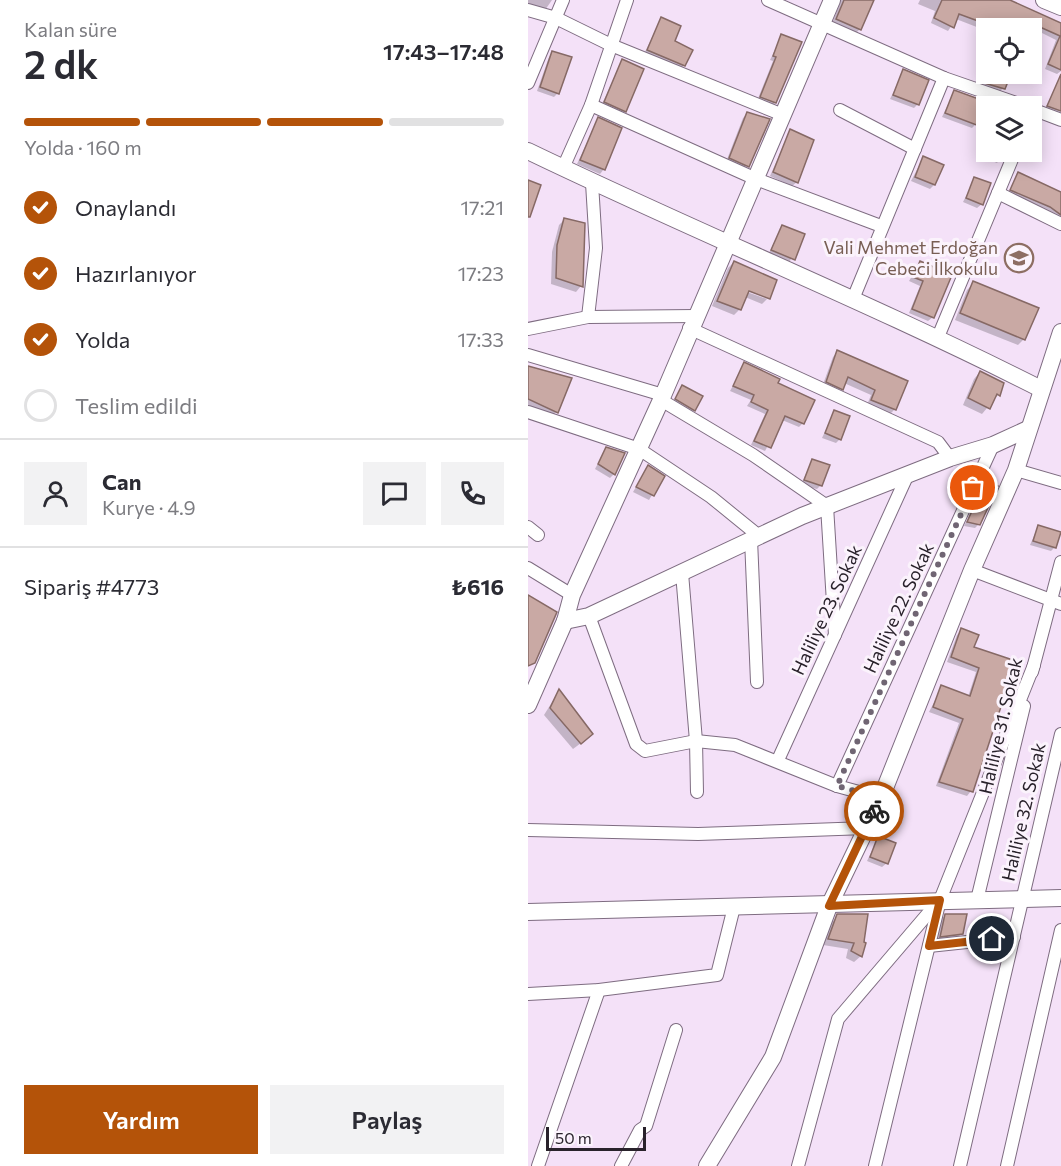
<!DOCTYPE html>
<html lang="tr">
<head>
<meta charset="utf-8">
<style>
  :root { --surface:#fff; --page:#f2f2f3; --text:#2b2b33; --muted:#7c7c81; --line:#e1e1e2; --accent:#b45309 }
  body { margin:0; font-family:Commissioner,sans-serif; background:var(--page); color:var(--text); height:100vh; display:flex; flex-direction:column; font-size:22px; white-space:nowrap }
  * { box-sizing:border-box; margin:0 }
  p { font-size:20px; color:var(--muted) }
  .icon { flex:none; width:33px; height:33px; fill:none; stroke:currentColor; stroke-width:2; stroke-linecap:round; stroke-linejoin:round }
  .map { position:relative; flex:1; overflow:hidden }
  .details { display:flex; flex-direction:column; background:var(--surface); width:528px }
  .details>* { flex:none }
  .controls { position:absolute; left:448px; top:18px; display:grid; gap:12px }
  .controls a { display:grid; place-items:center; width:66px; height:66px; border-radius:0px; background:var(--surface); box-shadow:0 3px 15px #0003; font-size:30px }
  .scale { position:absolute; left:18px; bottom:15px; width:100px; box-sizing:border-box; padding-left:6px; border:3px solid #29222b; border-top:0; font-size:16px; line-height:21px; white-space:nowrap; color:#29222b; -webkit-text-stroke:4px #fbf3fc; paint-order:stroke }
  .pin { position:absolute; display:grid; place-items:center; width:51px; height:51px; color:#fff; margin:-26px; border:3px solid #fff; border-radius:50%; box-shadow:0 2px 6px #0007 }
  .courier { position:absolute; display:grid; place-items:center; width:60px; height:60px; margin:-30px; border:4px solid #b45309; border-radius:50%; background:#fff; color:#222; box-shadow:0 2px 8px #0007 }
  .summary em { font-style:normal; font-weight:600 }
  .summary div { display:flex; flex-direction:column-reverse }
  .summary { display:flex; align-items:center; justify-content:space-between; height:102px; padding:0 24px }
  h1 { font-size:39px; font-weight:600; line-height:45px }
  .bar { display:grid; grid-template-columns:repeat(4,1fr); gap:9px 6px; align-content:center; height:72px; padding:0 24px }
  .bar i { height:8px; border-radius:4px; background:var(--line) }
  .bar .active { background:var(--accent) }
  .bar p { grid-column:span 4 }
  .line { display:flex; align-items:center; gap:15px; padding:0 24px; border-top:2px solid var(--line) }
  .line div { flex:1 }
  .round { display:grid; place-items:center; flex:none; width:63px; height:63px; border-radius:0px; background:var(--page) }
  ol { padding:0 24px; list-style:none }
  li { display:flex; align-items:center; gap:18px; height:66px }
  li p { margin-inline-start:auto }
  li .icon { padding:6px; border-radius:50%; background:var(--accent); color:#fff; stroke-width:4 }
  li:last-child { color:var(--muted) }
  li i { width:33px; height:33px; border:3px solid var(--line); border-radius:50% }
  .cta { display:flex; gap:12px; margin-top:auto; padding:12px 24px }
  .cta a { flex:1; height:69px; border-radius:0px; background:var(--accent); color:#fff; font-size:24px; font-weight:600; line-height:69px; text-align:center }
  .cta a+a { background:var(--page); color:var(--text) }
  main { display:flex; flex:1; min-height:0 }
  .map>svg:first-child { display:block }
  .shadow { fill:#0003 }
  .building { fill:#c9a9a4; stroke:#866965; stroke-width:1.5 }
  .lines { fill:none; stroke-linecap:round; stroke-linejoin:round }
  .street-casing { stroke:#7e6c81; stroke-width:14 }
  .secondary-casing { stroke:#7e6c81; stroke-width:18 }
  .street { stroke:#fff; stroke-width:12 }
  .secondary { stroke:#fff; stroke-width:16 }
  .done { stroke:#706573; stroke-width:6; stroke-dasharray:0 10.8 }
  .route { stroke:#b45309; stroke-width:8 }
  .labels { text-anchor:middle; stroke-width:6; stroke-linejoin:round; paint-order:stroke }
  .education-label { font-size:18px; fill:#785e54; stroke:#fbf3fc; text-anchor:end }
  .street-label { font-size:18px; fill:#29222b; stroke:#fbf3fc }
</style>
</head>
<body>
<main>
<section class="details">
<div class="summary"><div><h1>2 dk</h1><p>Kalan süre</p></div><em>17:43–17:48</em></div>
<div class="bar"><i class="active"></i><i class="active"></i><i class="active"></i><i></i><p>Yolda · 160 m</p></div>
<ol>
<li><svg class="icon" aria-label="check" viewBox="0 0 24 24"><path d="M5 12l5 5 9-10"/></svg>Onaylandı<p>17:21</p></li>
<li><svg class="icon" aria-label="check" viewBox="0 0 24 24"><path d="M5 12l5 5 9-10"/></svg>Hazırlanıyor<p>17:23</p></li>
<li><svg class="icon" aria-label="check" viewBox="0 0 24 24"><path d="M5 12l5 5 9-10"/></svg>Yolda<p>17:33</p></li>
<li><i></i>Teslim edildi</li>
</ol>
<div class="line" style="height:108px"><a class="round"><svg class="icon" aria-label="person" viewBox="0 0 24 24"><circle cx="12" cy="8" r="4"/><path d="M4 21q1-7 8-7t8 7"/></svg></a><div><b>Can</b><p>Kurye · 4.9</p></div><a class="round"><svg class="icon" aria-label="chat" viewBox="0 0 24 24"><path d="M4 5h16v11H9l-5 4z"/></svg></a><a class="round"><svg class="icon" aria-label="phone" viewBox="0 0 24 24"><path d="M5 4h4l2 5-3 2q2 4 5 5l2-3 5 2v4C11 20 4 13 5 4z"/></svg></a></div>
<div class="line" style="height:78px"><div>Sipariş #4773</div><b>₺616</b></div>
<div class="cta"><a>Yardım</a><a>Paylaş</a></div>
</section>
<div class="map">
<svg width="533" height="1166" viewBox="0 0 533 1166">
  <rect width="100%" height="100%" fill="#f4e1f8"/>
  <g class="shadow">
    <polygon points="0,0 24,0 15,13 0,8"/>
    <polygon points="313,0 344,0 332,29 326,35 303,26"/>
    <polygon points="392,0 473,0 533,25 533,71 529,74 517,69 528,40 504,28 480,28 470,24 469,28 459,28 459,31 428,19 420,31 403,23 407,11 390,4"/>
    <polygon points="133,19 156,65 152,70 116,54"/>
    <polygon points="254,36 247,103 243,107 229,101 245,61 242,60"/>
    <polygon points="25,53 30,93 26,97 9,91 21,57"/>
    <polygon points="94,61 97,111 92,115 73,106"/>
    <polygon points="456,64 459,65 459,74 481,74 472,93 446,85"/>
    <polygon points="376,71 390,104 386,108 362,99"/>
    <polygon points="527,91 533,93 533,118 516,110"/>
    <polygon points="426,92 448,124 444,128 414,117"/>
    <polygon points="219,114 240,119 216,170 198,162 215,118"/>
    <polygon points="70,119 76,169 72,174 49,164"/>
    <polygon points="262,131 269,182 264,186 242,176"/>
    <polygon points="459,137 459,152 477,152 469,163 451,156"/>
    <polygon points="395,158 406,185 402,189 383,181"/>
    <polygon points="490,174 533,193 533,222 479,195"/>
    <polygon points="447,179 454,204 449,208 435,202"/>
    <polygon points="37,219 53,286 48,292 23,284 24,252 31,225"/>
    <polygon points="254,226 275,235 261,263 240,255"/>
    <polygon points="206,262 247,281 240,298 214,287 213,290 239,299 234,304 217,297 212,309 206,315 184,306 200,268"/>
    <polygon points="392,263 405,317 400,321 381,313 392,286 381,281"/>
    <polygon points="446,283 496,339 490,345 427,320 439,290"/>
    <polygon points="310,351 367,409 362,414 339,405 343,395 316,383 309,394 294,387 305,357"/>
    <polygon points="217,364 248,384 275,423 271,427 254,420 237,451 223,445 237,414 219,406 223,400 202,391"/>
    <polygon points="0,367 28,412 22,419 0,409"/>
    <polygon points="452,372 474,383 470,395 454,414 435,405 446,379"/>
    <polygon points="154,387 166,410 162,414 144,403"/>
    <polygon points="306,412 312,439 308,443 294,438"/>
    <polygon points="78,448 86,474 82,478 67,469"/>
    <polygon points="284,460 293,485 289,489 273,485"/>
    <polygon points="120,467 135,477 121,500 105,492"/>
    <polygon points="458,482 451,524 447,528 436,526"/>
    <polygon points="510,527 527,547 523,551 502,545"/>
    <polygon points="434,630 444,648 486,662 443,791 439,796 408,786 431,723 401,712 414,687 440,697 448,672 419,662 429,635"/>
    <polygon points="31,691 57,740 45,749 16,715"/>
    <polygon points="350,838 359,863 354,867 339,861"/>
    <polygon points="338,915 333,956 326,962 318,958 320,949 295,945 303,923 310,916"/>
    <polygon points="418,915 434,933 429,938 408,940 413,919"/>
  </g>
  <g class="building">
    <polygon points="316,0 346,0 333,30 308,19"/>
    <polygon points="414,0 482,0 533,23 533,70 520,64 532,36 503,23 501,28 493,28 473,19 469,28 431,14 426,28 406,18"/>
    <polygon points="133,17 153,26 147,41 165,50 157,66 119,50"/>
    <polygon points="253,34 274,42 248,103 232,97 248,57 245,56"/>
    <polygon points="24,51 44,57 31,94 12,87"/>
    <polygon points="94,59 116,69 98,112 76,102"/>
    <polygon points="375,69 401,80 391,105 365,95"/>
    <polygon points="452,74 483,74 477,89 449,81"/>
    <polygon points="533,74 533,111 519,106"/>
    <polygon points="426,90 459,102 459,129 417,113"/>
    <polygon points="219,112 242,119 221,167 201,158"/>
    <polygon points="70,117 94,128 77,170 52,160"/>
    <polygon points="262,129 286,140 270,183 245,172"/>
    <polygon points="395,156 416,165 407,185 387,177"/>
    <polygon points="490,172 533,192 533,215 522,207 482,190"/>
    <polygon points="446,177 463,183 455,205 438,198"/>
    <polygon points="0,180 13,185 2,217 0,217"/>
    <polygon points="36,218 57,223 55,287 28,278 29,245"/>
    <polygon points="254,225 277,234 267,260 243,250"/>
    <polygon points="206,261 249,280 242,299 221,291 213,310 189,301"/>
    <polygon points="392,261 424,275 406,318 384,309 395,281 385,277"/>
    <polygon points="445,281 511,308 497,340 432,313"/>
    <polygon points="309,350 380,381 368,410 343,400 347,390 320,377 315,390 298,382"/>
    <polygon points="216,362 252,379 250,383 287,400 276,424 257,416 243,448 226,441 240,410 223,402 226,395 205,386"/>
    <polygon points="0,366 44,378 30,413 0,399"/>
    <polygon points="452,371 476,383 472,396 469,394 462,409 440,398"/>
    <polygon points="154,385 175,396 167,411 147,399"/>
    <polygon points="306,410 322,416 313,440 297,433"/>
    <polygon points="78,447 97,453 87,475 70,464"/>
    <polygon points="284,459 302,465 294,486 276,480"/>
    <polygon points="120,465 137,476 126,496 108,487"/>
    <polygon points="458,480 470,486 452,525 439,522"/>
    <polygon points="510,525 533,532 528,548 505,541"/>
    <polygon points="0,595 29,612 7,663 0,666"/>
    <polygon points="433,628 451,635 446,647 488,661 445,792 411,782 435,719 405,707 413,685 442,696 451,668 423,657"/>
    <polygon points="31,689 65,734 53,744 22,708"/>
    <polygon points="350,836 368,843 360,864 342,857"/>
    <polygon points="309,914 340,914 336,942 338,943 334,957 323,951 326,943 300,939"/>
    <polygon points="417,914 439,914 435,934 412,937"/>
  </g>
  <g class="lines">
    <g class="street-casing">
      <g id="street">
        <polyline points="240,0 416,78 497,106"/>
        <polyline points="0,10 28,18 83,45 255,115"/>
        <polyline points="0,83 35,0"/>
        <polyline points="63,105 228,179 353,226"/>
        <polyline points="504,109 533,120"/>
        <polyline points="312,110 387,149"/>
        <polyline points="35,168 63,105 99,0"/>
        <polyline points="470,193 533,224"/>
        <polyline points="325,299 416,78"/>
        <polyline points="60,317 68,248 64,183"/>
        <polyline points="161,328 410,442 422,458"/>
        <polyline points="0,329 60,317 168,316"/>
        <polyline points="410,337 487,152"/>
        <polyline points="0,355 135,395"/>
        <polyline points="133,400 225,455 299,506 307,635"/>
        <polyline points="0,412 111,449 183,497 231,536"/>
        <polyline points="488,470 533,483"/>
        <polyline points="0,527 10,535"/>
        <polyline points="223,539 229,682"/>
        <polyline points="0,568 44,595"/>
        <polyline points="444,570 533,604"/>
        <polyline points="154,573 168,741 169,792"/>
        <polyline points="61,616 108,744 117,751 168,741 207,745 309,786 353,798"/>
        <polyline points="504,672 533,562"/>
        <polyline points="250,760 380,474"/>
        <polyline points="309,786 465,445"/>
        <polyline points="0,830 170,834 338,828"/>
        <polyline points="449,900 496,706"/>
        <polyline points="401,946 486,937"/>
        <polyline points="0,994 71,990 189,975 206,907"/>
        <polyline points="10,1166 71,990"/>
        <polyline points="93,1166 112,1130 118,1126 148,1030"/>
        <polyline points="270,1166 310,1019 409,903"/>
        <polyline points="347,1166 412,900 506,665"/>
        <polyline points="432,1166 533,734"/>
        <polyline points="479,1166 533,930"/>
      </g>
    </g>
    <g class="secondary-casing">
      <g id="secondary">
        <polyline points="516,0 533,7"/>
        <path d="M0,151C170,233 345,304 513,389"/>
        <polyline points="37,621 61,616 274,516 422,458 465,445 500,429"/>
        <polyline points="0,705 37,621 44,595 133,400 304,0"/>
        <polyline points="0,912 533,898"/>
        <polyline points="179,1166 245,1057 301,906 353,798 444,570 488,470 533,332"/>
      </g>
    </g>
    <use href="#street" class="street"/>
    <use href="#secondary" class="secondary"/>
  </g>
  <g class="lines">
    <polyline class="done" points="346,811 352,798 309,786 445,488"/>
    <polyline class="route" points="346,811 301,906 412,900 401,946 464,939"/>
  </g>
  <defs>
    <g id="school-ring" transform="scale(1.5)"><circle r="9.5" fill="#fbf3fc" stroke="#8d6e63" stroke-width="1.5"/><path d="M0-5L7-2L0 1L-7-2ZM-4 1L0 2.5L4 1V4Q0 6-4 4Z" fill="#8d6e63"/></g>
  </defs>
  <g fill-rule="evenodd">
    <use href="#school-ring" x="491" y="258"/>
  </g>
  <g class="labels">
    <g class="education-label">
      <text x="470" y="254">Vali Mehmet Erdoğan<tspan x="470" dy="21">Cebeci İlkokulu</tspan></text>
    </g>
    <g class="street-label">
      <text transform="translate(371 608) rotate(-65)" y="6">Haliliye 22. Sokak</text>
      <text transform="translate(299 610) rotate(-65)" y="6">Haliliye 23. Sokak</text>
      <text transform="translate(473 726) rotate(-77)" y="6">Haliliye 31. Sokak</text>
      <text transform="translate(496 812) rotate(-77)" y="6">Haliliye 32. Sokak</text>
    </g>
  </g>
</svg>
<div class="controls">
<a><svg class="icon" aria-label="locate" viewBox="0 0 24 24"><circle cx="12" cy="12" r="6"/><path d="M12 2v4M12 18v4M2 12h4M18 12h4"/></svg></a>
<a><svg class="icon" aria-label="layers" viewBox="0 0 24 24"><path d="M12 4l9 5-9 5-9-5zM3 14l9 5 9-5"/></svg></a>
</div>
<div class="scale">50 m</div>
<div class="pin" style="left:445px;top:488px;background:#ea580c"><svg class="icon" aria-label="bag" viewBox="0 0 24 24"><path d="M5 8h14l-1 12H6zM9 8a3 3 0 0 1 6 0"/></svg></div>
<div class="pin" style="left:464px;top:939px;background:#1f2937"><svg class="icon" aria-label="home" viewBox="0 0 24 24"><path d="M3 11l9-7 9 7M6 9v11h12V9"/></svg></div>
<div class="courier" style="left:346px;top:811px"><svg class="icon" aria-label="bike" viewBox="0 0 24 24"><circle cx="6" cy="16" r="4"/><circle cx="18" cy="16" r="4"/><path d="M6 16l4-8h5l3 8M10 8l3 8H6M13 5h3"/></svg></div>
</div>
</main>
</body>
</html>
